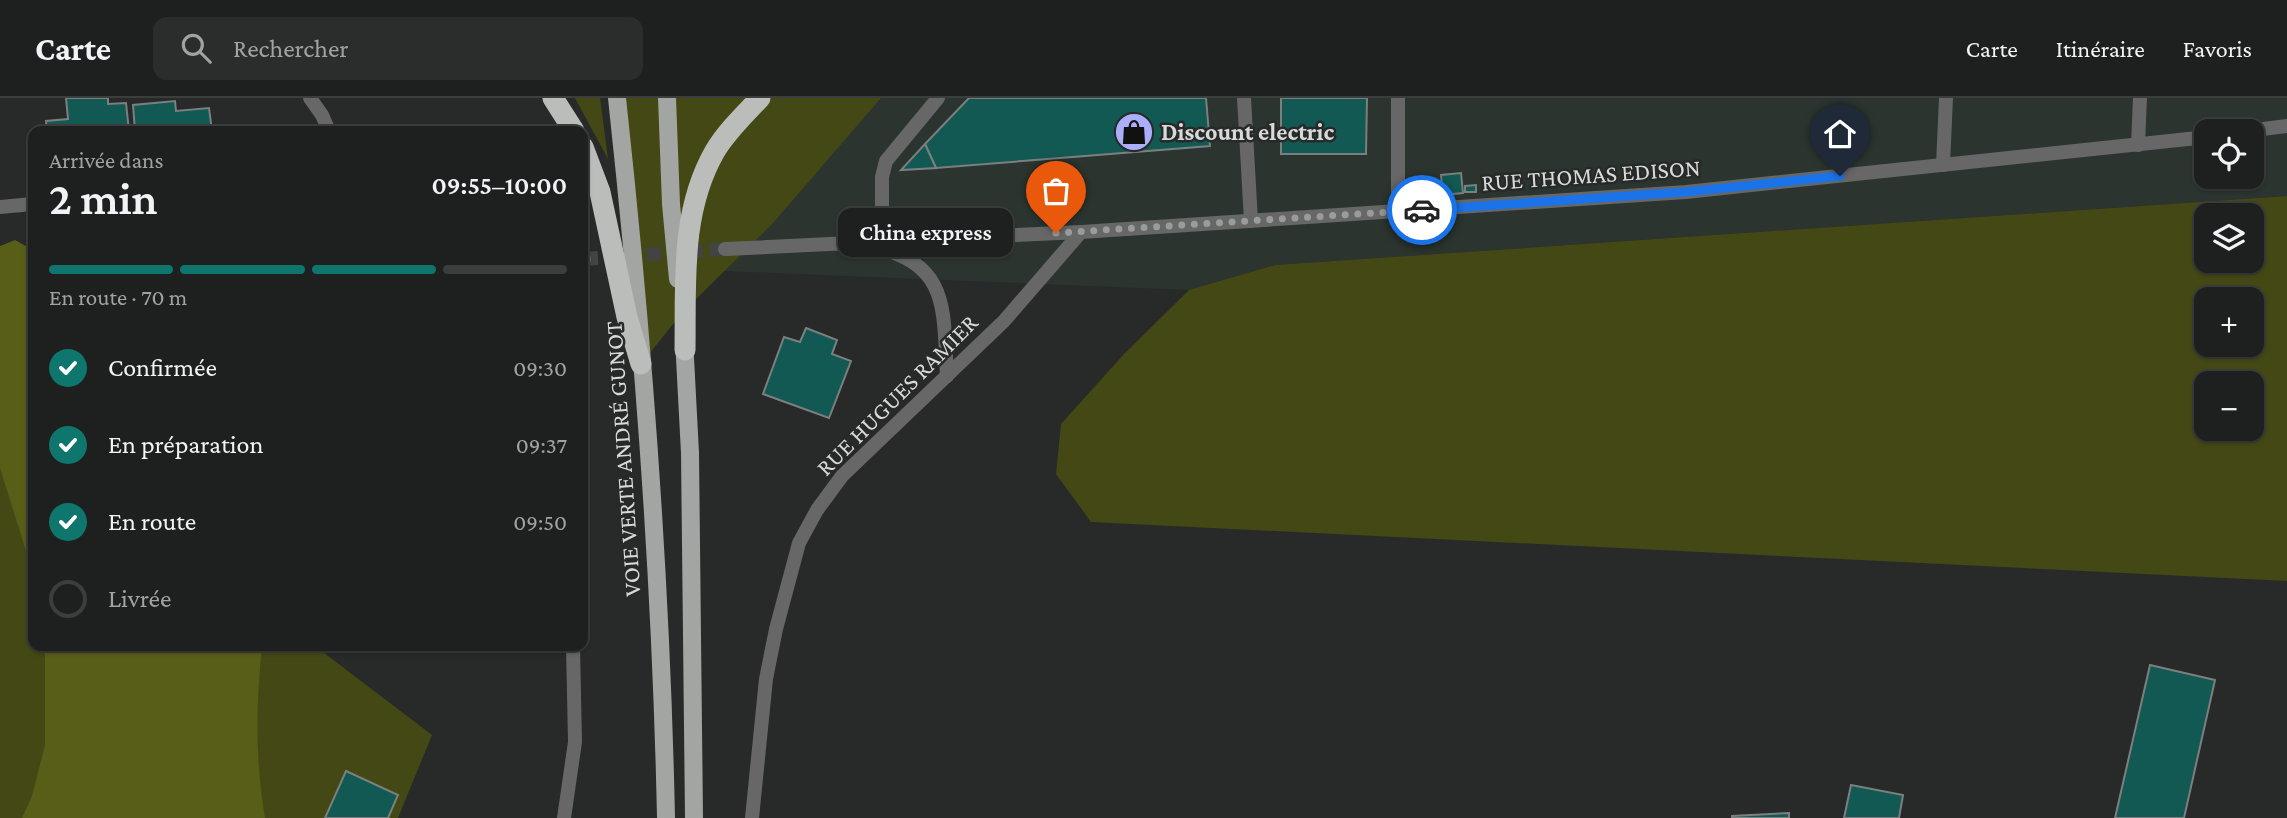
<!DOCTYPE html>
<html lang="fr">
<head>
<meta charset="utf-8">
<style>
  :root { --surface:#1d201e; --page:#2a2d2b; --text:#f1f3f6; --muted:#a0a3a4; --line:#3b3e3c; --accent:#0f766e }
  body { margin:0; font-family:"Crimson Pro",serif; background:var(--page); color:var(--text); height:100vh; display:flex; flex-direction:column; font-size:26px; white-space:nowrap }
  * { box-sizing:border-box; margin:0 }
  p { font-size:23px; color:var(--muted) }
  .icon { flex:none; width:38px; height:38px; fill:none; stroke:currentColor; stroke-width:2; stroke-linecap:round; stroke-linejoin:round }
  .map { position:relative; flex:1; overflow:hidden }
  .drawer { position:absolute; left:28px; top:28px; width:560px; height:525px; display:flex; flex-direction:column; background:var(--surface); border-radius:14px; box-shadow:0 2px 5px #0004,0 0 0 2px var(--line) }
  .drawer>* { flex:none }
  .fabs { position:absolute; left:2194px; top:21px; display:grid; gap:14px }
  .fabs a { display:grid; place-items:center; width:70px; height:70px; border-radius:14px; background:var(--surface); box-shadow:0 2px 5px #0004,0 0 0 2px var(--line); font-size:35px }
  .pin { position:absolute; display:grid; place-items:center; width:60px; height:60px; color:#fff; margin:-72px -30px; border-radius:50% 50% 50% 0; rotate:-45deg; box-shadow:0 0 7px #0007 }
  .pin .icon { rotate:45deg }
  .courier { position:absolute; display:grid; place-items:center; width:70px; height:70px; margin:-35px; border:5px solid #1a73e8; border-radius:50%; background:#fff; color:#222; box-shadow:0 2px 9px #0007 }
  .bubble { position:absolute; height:49px; border-radius:14px; background:var(--surface); box-shadow:0 2px 5px #0004,0 0 0 2px var(--line); font-size:23px; font-weight:600; line-height:49px; text-align:center }
  .overview em { font-style:normal; font-weight:600 }
  .overview div { display:flex; flex-direction:column-reverse }
  .overview { display:flex; align-items:center; justify-content:space-between; height:119px; padding:0 21px }
  h1 { font-size:46px; font-weight:600; line-height:52px }
  .bar { display:grid; grid-template-columns:repeat(4,1fr); gap:10px 7px; align-content:center; height:84px; padding:0 21px }
  .bar i { height:9px; border-radius:5px; background:var(--line) }
  .bar .active { background:var(--accent) }
  .bar p { grid-column:span 4 }
  ol { padding:0 21px; list-style:none }
  li { display:flex; align-items:center; gap:21px; height:77px }
  li p { margin-inline-start:auto }
  li .icon { padding:7px; border-radius:50%; background:var(--accent); color:#fff; stroke-width:4 }
  li:last-child { color:var(--muted) }
  li i { width:38px; height:38px; border:4px solid var(--line); border-radius:50% }
  header { display:flex; align-items:center; gap:42px; box-sizing:border-box; height:98px; padding:0 35px; background:var(--surface); border-bottom:2px solid var(--line) }
  header strong { font-size:33px }
  nav { display:flex; gap:38px; margin-inline-start:auto; font-size:24px }
  .search { width:490px; height:63px; background:var(--page); display:flex; align-items:center; gap:18px; box-sizing:border-box; padding:0 24px; border-radius:14px; color:var(--muted); font-size:26px }
  .map>svg:first-child { display:block }
  .built { fill:#2b342f; fill-rule:evenodd }
  .green { fill:#444815; fill-rule:evenodd }
  .forest { fill:#585d18 }
  .building { fill:#125953; stroke:#7b7f7e; stroke-width:2 }
  .lines { fill:none; stroke-linecap:round; stroke-linejoin:round }
  .street-tunnel { stroke:#424443; stroke-width:14; stroke-dasharray:14 7; stroke-linecap:butt }
  .lane { stroke:#666766; stroke-width:14 }
  .street { stroke:#666766; stroke-width:14 }
  .primary { stroke:#a3a5a2; stroke-width:18 }
  .highway { stroke:#bbbdba; stroke-width:21 }
  .done { stroke:#9a9c9b; stroke-width:7; stroke-dasharray:0 12.6 }
  .route { stroke:#1a73e8; stroke-width:9 }
  .labels { text-anchor:middle; stroke-width:5; stroke-linejoin:round; paint-order:stroke }
  .poi-label { font-size:24px; font-weight:bold; fill:#d8dad9; stroke:#272a28; text-anchor:start }
  .street-label { font-size:24px; fill:#d8dad9; stroke:#272a28 }
</style>
</head>
<body>
<header>
<strong>Carte</strong>
<div class="search"><svg class="icon" aria-label="search" viewBox="0 0 24 24"><circle cx="10" cy="10" r="6"/><path d="M15 15l6 6"/></svg>Rechercher</div>
<nav><a>Carte</a><a>Itinéraire</a><a>Favoris</a></nav>
</header>
<div class="map">
<svg width="2287" height="720" viewBox="0 0 2287 720">
  <rect width="100%" height="100%" fill="#272a28"/>
  <path class="built" d="M877,0H2287V98L1275,167L1189,192L724,173ZM2207,33H2252V79H2207Z"/>
  <g class="green">
    <polygon points="575,0 600,0 608,61"/>
    <polygon points="617,0 881,0 773,125 682,215 641,266"/>
    <path d="M2287,98V483L1091,424L1056,376L1061,326L1124,256L1189,192L1275,167ZM2207,117H2252V163H2207ZM2252,201V247H2207V201ZM2207,285H2252V331H2207Z"/>
    <polygon points="33,222 33,548 315,548 432,637 398,720 0,720 0,226"/>
  </g>
  <g class="forest">
    <polygon points="15,142 33,152 33,475 0,370 0,148"/>
    <path d="M45,548H262C256,609 255,659 265,720H22L32,698L45,647Z"/>
  </g>
  <g class="building">
    <polygon points="66,0 108,0 108,6 126,5 129,33 47,33 46,23 68,21"/>
    <polygon points="969,0 1206,0 1210,48 936,70 925,46"/>
    <polygon points="1281,0 1367,0 1366,56 1281,56"/>
    <polygon points="175,3 176,13 209,10 212,33 135,33 133,7"/>
    <polygon points="925,46 936,70 901,72"/>
    <polygon points="1461,75 1463,95 1443,97 1441,77"/>
    <polygon points="1476,87 1476,94 1465,94 1465,88"/>
    <polygon points="806,230 837,242 832,256 851,263 829,320 763,296 784,239 800,244"/>
    <polygon points="2150,567 2215,582 2184,720 2115,720"/>
    <polygon points="346,673 398,697 388,720 325,720"/>
    <polygon points="1851,687 1903,697 1899,720 1844,720"/>
    <polygon points="1789,715 1789,720 1732,720 1732,718"/>
  </g>
  <g class="lines">
    <polyline class="street-tunnel" points="584,161 725,151"/>
    <g class="lane">
      <polyline points="1244,0 1251,123"/>
      <polyline points="1398,0 1398,113"/>
      <polyline points="2138,47 2140,0"/>
      <polyline points="1943,67 1946,0"/>
      <polyline points="882,143 882,79 886,63 938,0"/>
    </g>
    <g class="street">
      <polyline points="310,0 322,17 329,33"/>
      <polyline points="2247,33 2287,28"/>
      <polyline points="0,109 33,106"/>
      <path d="M871,148C950,166 943,209 947,278"/>
      <polyline points="725,151 1081,134 1686,94 2207,39"/>
      <polyline points="583,162 584,161"/>
      <polyline points="564,720 575,644 573,548"/>
      <polyline points="752,720 766,581 776,531 799,445 817,412 842,378 1004,223 1081,134"/>
    </g>
    <g class="primary">
      <path d="M617,0C643,239 661,480 666,720"/>
      <polyline points="667,0 671,106 678,181"/>
      <polyline points="684,241 690,355 694,720"/>
    </g>
    <g class="highway">
      <polyline points="553,0 574,33"/>
      <polyline points="583,49 600,94 627,219 641,266"/>
      <path d="M685,252C686,184 680,114 715,53C727,33 744,17 760,0"/>
    </g>
  </g>
  <g class="lines">
    <polyline class="done" points="1056,135 1422,112"/>
    <polyline class="route" points="1422,112 1686,94 1840,78"/>
  </g>
  <defs>
    <g id="shop-disc" transform="scale(2.0125)"><circle r="9.5" fill="#abaffb" stroke="#272a28"/><path d="M-5-2.5h2.3a2.7 3.5 0 0 1 5.4 0H5L5.5 6h-11ZM-1.5-2.5h3a1.5 2.3 0 0 0-3 0Z" fill="#111"/></g>
  </defs>
  <g fill-rule="evenodd">
    <use href="#shop-disc" x="1134" y="34"/>
  </g>
  <g class="labels">
    <g class="poi-label">
      <text x="1161" y="42">Discount electric</text>
    </g>
    <g class="street-label">
      <text transform="translate(1591 77) rotate(-4)" y="8">RUE THOMAS EDISON</text>
      <text transform="translate(897 297) rotate(-45)" y="8">RUE HUGUES RAMIER</text>
      <text transform="translate(623 361) rotate(-94)" y="8">VOIE VERTE ANDRÉ GUNOT</text>
    </g>
  </g>
</svg>
<div class="fabs">
<a><svg class="icon" aria-label="locate" viewBox="0 0 24 24"><circle cx="12" cy="12" r="6"/><path d="M12 2v4M12 18v4M2 12h4M18 12h4"/></svg></a>
<a><svg class="icon" aria-label="layers" viewBox="0 0 24 24"><path d="M12 4l9 5-9 5-9-5zM3 14l9 5 9-5"/></svg></a>
<a>+</a>
<a>−</a>
</div>
<div class="pin" style="left:1056px;top:135px;background:#ea580c"><svg class="icon" aria-label="bag" viewBox="0 0 24 24"><path d="M5 8h14l-1 12H6zM9 8a3 3 0 0 1 6 0"/></svg></div>
<div class="pin" style="left:1840px;top:78px;background:#1f2937"><svg class="icon" aria-label="home" viewBox="0 0 24 24"><path d="M3 11l9-7 9 7M6 9v11h12V9"/></svg></div>
<div class="courier" style="left:1422px;top:112px"><svg class="icon" aria-label="car" viewBox="0 0 24 24"><path d="M5 17H2v-5l4-1 3-4h7l3 4 3 1v5h-3M9 17h6M6 11h13"/><circle cx="7" cy="17" r="2"/><circle cx="17" cy="17" r="2"/></svg></div>
<div class="bubble" style="left:838px;top:110px;width:175px">China express</div>
<section class="drawer">
<div class="overview"><div><h1>2 min</h1><p>Arrivée dans</p></div><em>09:55–10:00</em></div>
<div class="bar"><i class="active"></i><i class="active"></i><i class="active"></i><i></i><p>En route · 70 m</p></div>
<ol>
<li><svg class="icon" aria-label="check" viewBox="0 0 24 24"><path d="M5 12l5 5 9-10"/></svg>Confirmée<p>09:30</p></li>
<li><svg class="icon" aria-label="check" viewBox="0 0 24 24"><path d="M5 12l5 5 9-10"/></svg>En préparation<p>09:37</p></li>
<li><svg class="icon" aria-label="check" viewBox="0 0 24 24"><path d="M5 12l5 5 9-10"/></svg>En route<p>09:50</p></li>
<li><i></i>Livrée</li>
</ol>
</section>
</div>
</body>
</html>
